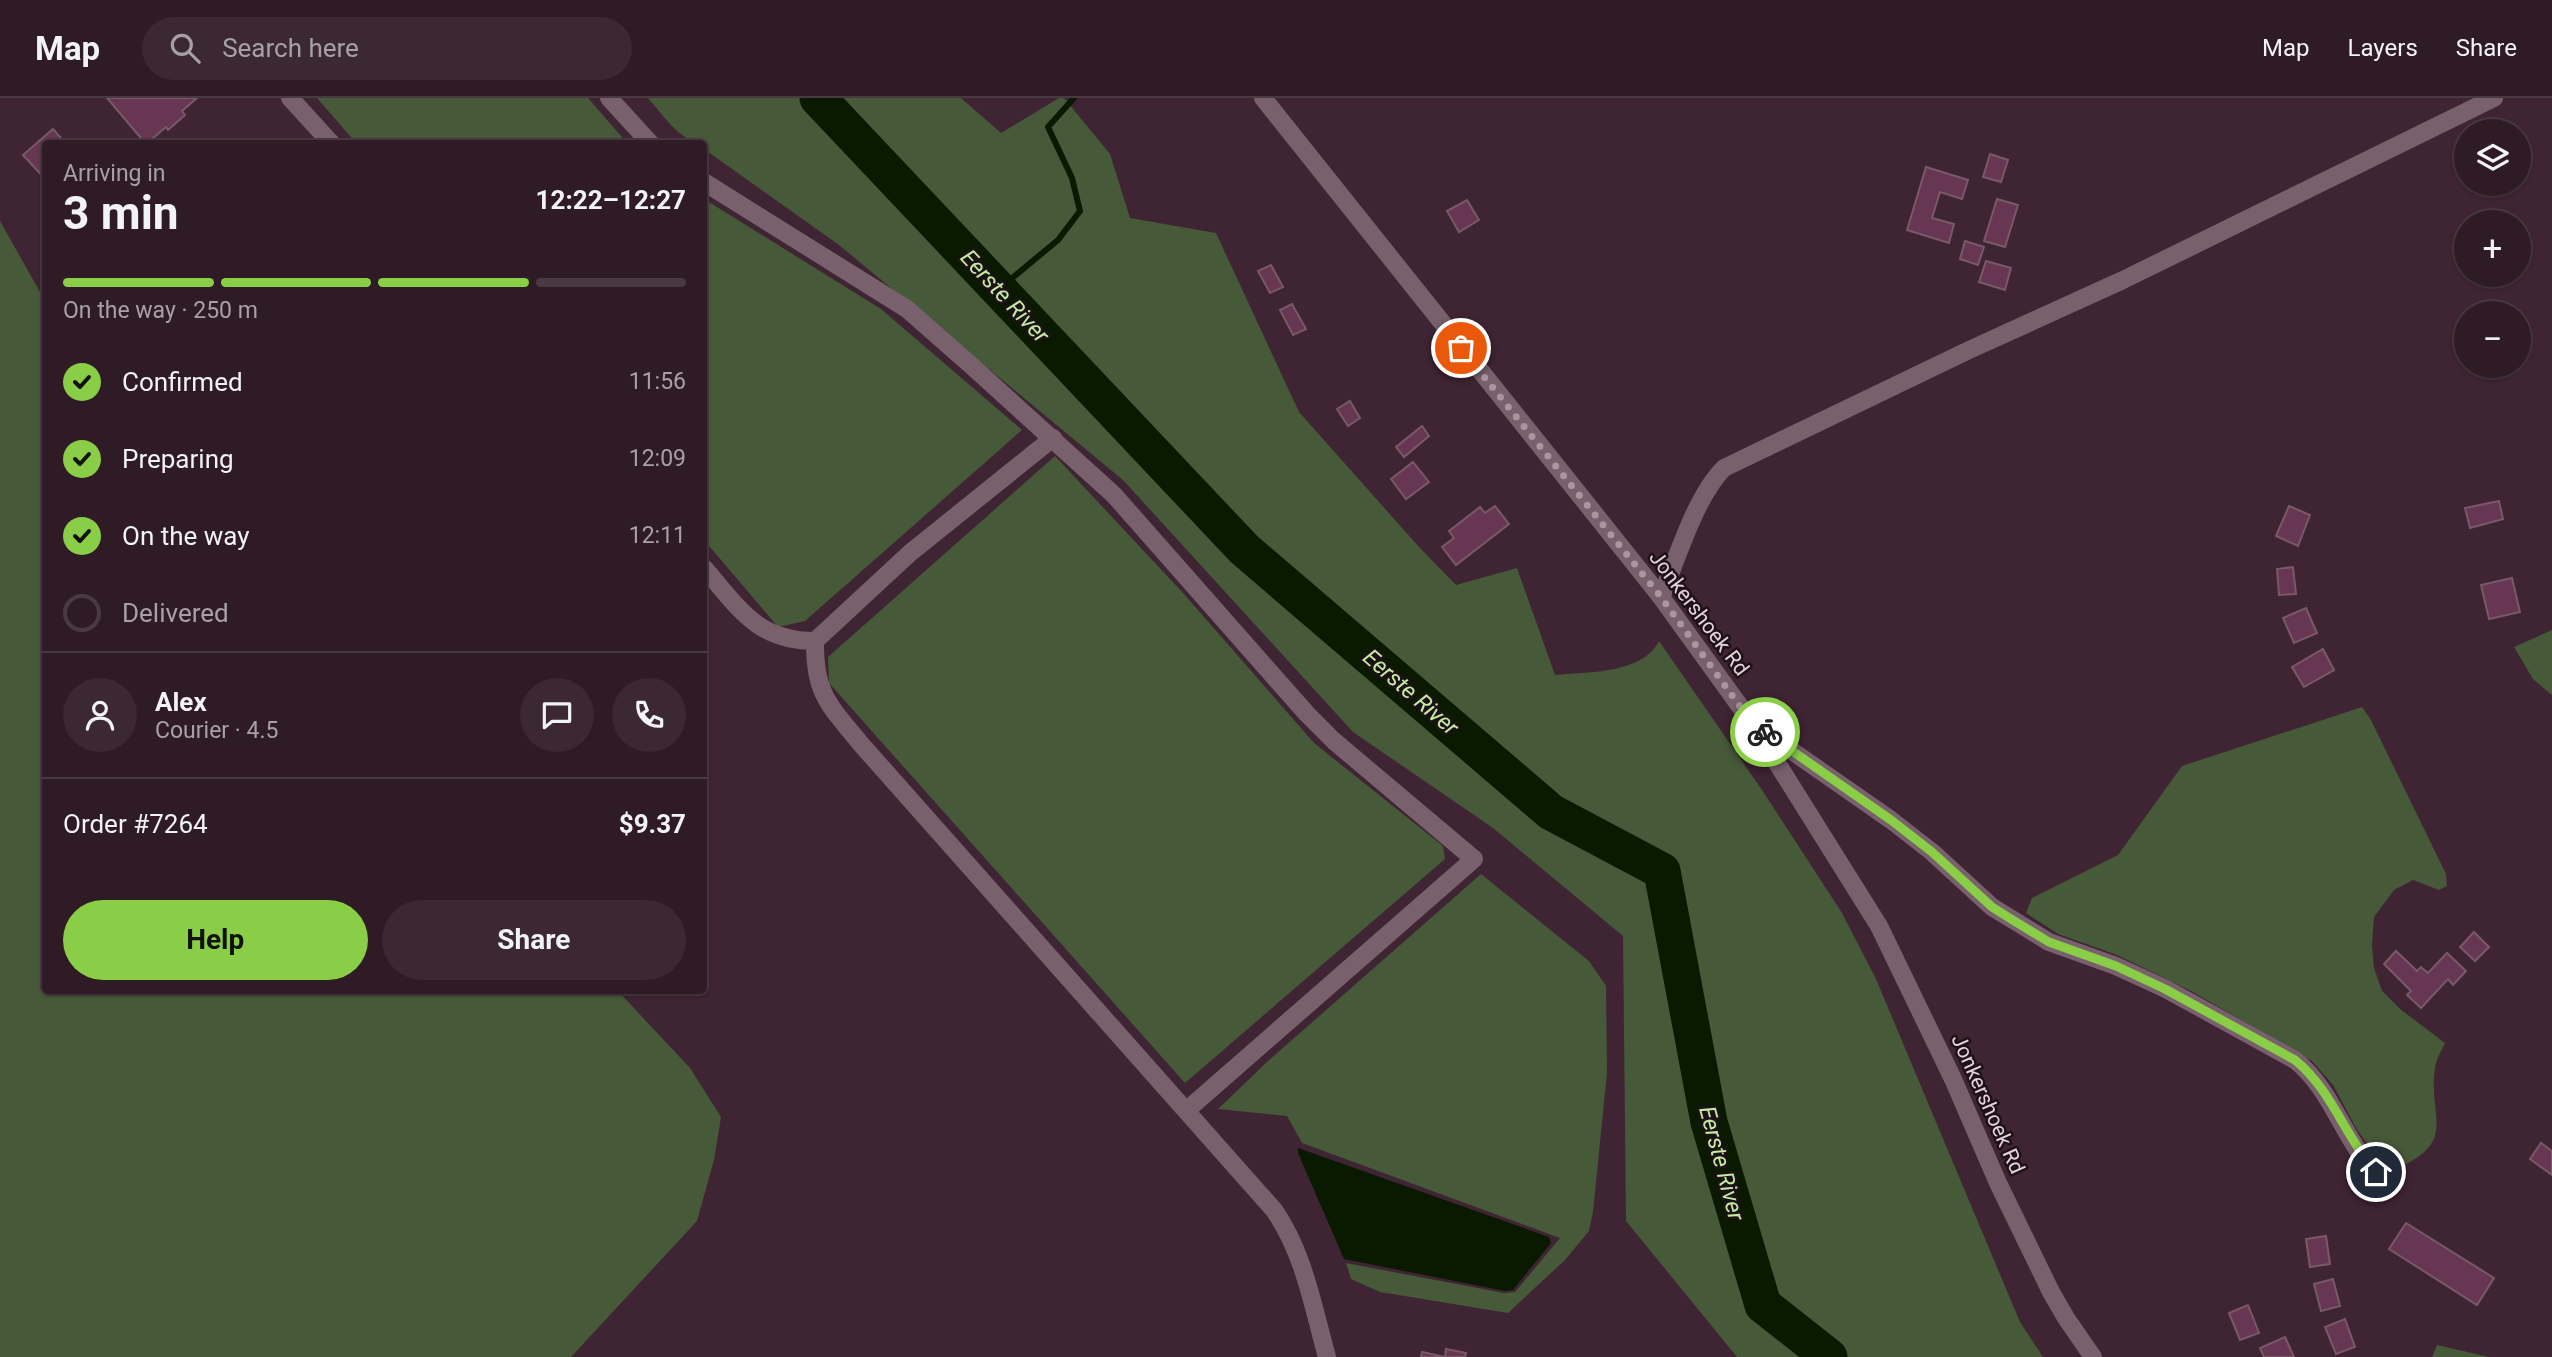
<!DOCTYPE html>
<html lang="en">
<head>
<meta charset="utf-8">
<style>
  :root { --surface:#2f1b26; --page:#3b2832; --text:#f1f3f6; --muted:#a7a1a7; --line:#4a3943; --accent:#8ace47 }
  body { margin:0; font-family:Roboto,sans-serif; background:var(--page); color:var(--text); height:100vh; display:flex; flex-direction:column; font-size:26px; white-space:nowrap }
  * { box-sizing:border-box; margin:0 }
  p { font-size:23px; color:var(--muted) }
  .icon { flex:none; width:38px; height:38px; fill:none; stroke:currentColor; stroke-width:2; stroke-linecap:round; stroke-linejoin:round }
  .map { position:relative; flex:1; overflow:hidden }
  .sheet { position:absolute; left:42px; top:42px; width:665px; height:854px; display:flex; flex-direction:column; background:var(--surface); border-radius:7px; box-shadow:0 2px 5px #0004,0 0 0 2px var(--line) }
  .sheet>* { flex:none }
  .controls { position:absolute; left:2454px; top:21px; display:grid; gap:14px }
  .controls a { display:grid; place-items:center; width:77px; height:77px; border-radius:50%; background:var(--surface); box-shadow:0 2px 5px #0004,0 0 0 2px var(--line); font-size:35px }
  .pin { position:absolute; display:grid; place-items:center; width:60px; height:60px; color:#fff; margin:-30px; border:4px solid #fff; border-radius:50%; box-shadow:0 2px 7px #0007 }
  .courier { position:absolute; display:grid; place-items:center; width:70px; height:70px; margin:-35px; border:5px solid #8ace47; border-radius:50%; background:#fff; color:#222; box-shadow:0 2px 9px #0007 }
  .headline em { font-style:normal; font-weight:700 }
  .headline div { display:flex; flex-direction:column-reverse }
  .headline { display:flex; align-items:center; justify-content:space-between; height:119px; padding:0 21px }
  h1 { font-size:46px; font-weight:700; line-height:52px }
  .bar { display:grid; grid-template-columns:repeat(4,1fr); gap:10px 7px; align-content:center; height:84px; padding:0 21px }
  .bar i { height:9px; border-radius:5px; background:var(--line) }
  .bar .selected { background:var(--accent) }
  .bar p { grid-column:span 4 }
  .line { display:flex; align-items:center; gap:18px; padding:0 21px; border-top:2px solid var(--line) }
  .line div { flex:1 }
  .round { display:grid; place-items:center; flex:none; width:74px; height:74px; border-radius:37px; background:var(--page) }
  ol { padding:0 21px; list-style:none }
  li { display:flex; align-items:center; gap:21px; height:77px }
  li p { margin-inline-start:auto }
  li .icon { padding:7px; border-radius:50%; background:var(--accent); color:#111; stroke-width:4 }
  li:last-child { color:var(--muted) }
  li i { width:38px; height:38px; border:4px solid var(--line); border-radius:50% }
  .primary-button { display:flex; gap:14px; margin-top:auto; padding:14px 21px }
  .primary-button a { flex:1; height:80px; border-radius:42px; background:var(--accent); color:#111; font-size:28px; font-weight:700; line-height:80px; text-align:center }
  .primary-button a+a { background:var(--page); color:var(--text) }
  header { display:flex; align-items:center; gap:42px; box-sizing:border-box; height:98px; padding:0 35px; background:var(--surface); border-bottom:2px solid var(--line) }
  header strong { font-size:33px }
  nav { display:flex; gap:38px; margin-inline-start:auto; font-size:24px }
  .search { width:490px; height:63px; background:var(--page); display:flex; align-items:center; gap:18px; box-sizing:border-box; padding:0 24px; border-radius:38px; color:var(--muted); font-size:26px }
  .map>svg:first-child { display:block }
  .green { fill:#465938 }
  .water { fill:#091a00 }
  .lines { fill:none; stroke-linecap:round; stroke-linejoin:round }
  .stream { stroke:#091a00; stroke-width:6 }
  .river { stroke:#091a00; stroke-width:37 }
  .building { fill:#673652; stroke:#785969; stroke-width:2 }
  .minor { stroke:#78616d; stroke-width:18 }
  .done { stroke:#ab95a1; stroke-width:7; stroke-dasharray:0 12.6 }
  .route { stroke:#8ace47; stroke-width:9 }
  .labels { text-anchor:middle; stroke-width:5; stroke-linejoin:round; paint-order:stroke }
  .street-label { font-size:21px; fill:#e5d2dc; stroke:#1e1218 }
  .water-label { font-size:23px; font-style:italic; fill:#c3eea2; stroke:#1e1218 }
</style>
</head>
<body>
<header>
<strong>Map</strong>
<div class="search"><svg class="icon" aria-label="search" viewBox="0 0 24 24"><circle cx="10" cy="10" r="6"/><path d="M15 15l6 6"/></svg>Search here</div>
<nav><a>Map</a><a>Layers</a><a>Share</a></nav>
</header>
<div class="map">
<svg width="2552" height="1259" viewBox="0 0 2552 1259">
  <rect width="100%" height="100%" fill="#3f2433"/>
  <g class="green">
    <polygon points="317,0 588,0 627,45 356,45"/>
    <path d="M648,0H961L1001,35L1059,0H1064L1110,56L1130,120L1216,135L1299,314L1419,449L1456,487L1517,470L1555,577C1586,574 1643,576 1659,543L1762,692L1842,815L1876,881L2020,1224L2043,1259H1737L1626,1123L1623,838L1493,730L1353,634L1123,382L839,147L704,51V46C681,45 662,16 648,0Z"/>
    <polygon points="704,101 881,211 1022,332 805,523 778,529 704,442"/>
    <polygon points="0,123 45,203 46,892 618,893 690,970 721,1019 714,1062 697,1123 571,1259 0,1259"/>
    <polygon points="1055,358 1184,496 1314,645 1443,748 1445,761 1185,985 829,585 828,559"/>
    <polygon points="2552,532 2552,597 2533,581 2514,549"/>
    <path d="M2362,609L2371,622L2446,776L2447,788L2439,792L2413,782L2394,792L2374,819L2372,847L2374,870L2382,893L2400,911L2445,945C2442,951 2438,958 2436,965C2425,1016 2462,1044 2395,1071L2381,1066L2356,1030L2333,987L2312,963L2191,893L2117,857L2058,836L2026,815L2032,800L2118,757L2182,668Z"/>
    <polygon points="1481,776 1589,863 1606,888 1607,975 1593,1114 1589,1133 1565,1162 1508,1215 1380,1194 1351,1181 1346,1165 1504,1195 1515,1194 1560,1140 1302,1045 1287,1018 1218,1011 1268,963"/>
    <polygon points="2437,1247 2489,1259 2432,1259"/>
  </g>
  <polygon class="water" points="1298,1050 1549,1139 1551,1145 1513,1192 1505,1193 1344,1161 1298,1055"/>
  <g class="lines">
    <polyline class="stream" points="999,191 1058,142 1080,113 1072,80 1048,29 1074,0"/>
    <polyline class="river" points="818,0 1244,451 1551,714 1662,773 1709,1024 1763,1207 1829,1259"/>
  </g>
  <g class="building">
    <polygon points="107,0 197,0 182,13 185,17 168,32 166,29 146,46"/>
    <polygon points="53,31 66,46 46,46 46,82 23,57"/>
    <polygon points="1990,56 2008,62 2001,84 1983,79"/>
    <polygon points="1926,69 1968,82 1962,101 1940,94 1932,120 1954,126 1949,145 1907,132"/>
    <polygon points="1997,101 2018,107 2005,149 1984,143"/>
    <polygon points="1467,102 1479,122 1459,134 1447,113"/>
    <polygon points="1965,143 1984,149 1978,167 1960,161"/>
    <polygon points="1986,163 2011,170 2005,192 1979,184"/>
    <polygon points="1271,167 1283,189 1270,195 1258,173"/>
    <polygon points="1292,206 1306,231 1293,237 1280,212"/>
    <polygon points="1350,303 1360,320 1348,328 1337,311"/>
    <polygon points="1422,328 1429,338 1404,359 1396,349"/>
    <polygon points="1413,364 1429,384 1406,401 1391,381"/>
    <polygon points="2499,403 2503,421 2470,430 2465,410"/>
    <polygon points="1495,408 1509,426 1456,467 1442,449 1454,440 1449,433 1480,409 1485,415"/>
    <polygon points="2289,408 2310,417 2298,448 2276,438"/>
    <polygon points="2293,469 2296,496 2279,497 2277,471"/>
    <polygon points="2512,480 2520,514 2489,521 2481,487"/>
    <polygon points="2306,510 2317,535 2294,545 2283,520"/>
    <polygon points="2323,551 2334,572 2304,589 2292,569"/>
    <polygon points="2474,834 2489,849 2475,863 2460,849"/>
    <polygon points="2396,853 2417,873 2421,869 2428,875 2447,855 2466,873 2453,887 2448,881 2421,910 2407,897 2411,893 2384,866"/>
    <polygon points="2541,1045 2552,1053 2552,1077 2530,1061"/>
    <polygon points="2406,1125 2494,1180 2477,1207 2389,1151"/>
    <polygon points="2326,1138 2330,1166 2310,1169 2306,1141"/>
    <polygon points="2333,1181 2340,1208 2321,1213 2314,1186"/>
    <polygon points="2248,1207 2259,1235 2240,1242 2229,1215"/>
    <polygon points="2345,1221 2355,1249 2336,1256 2325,1229"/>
    <polygon points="2285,1239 2294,1259 2264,1259 2260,1250"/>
    <polygon points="1446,1251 1466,1255 1465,1259 1421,1259 1422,1254 1445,1259"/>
  </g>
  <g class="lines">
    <g class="minor">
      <polyline points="290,0 332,46"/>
      <polyline points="609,0 651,46"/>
      <polyline points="1263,0 1661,499 1752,625 1879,828 1953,981 1998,1085 2051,1194 2066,1220 2093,1259"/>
      <polyline points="704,84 907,211 973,269 1114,397 1307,616 1334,643 1474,761 1187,1012"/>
      <path d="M1053,340L910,455L815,543C814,595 829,607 860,645L1274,1112C1304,1155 1313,1209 1327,1259"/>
      <path d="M704,470C739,510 757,543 815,543"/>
      <path d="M1661,499C1677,461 1695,399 1724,370L1967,253L2123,182L2494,0"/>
      <path d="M1759,630L1891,722L1932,754L1992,809L2049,844L2116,868L2166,891L2295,962C2327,988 2338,1024 2361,1057C2369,1069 2380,1079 2390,1089"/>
    </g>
  </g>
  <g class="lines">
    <polyline class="done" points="1461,250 1661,499 1752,625 1765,634"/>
    <path class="route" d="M1765,634L1891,722L1932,754L1992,809L2011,821L2049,844L2116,868L2165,891L2295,962C2332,992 2345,1039 2376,1074"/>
  </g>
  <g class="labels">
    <g class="street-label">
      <text transform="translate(1699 515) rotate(53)" y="7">Jonkershoek Rd</text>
      <text transform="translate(1988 1006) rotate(66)" y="7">Jonkershoek Rd</text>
    </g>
    <g class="water-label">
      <text transform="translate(1005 198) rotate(47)" y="8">Eerste River</text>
      <text transform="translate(1411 594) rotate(41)" y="8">Eerste River</text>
      <text transform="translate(1722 1065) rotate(75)" y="8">Eerste River</text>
    </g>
  </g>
</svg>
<div class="controls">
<a><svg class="icon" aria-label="layers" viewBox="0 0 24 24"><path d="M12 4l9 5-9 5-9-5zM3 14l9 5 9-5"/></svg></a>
<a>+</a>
<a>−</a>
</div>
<div class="pin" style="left:1461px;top:250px;background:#ea580c"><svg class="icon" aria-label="bag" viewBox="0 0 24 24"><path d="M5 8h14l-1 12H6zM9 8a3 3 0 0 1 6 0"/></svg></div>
<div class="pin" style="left:2376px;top:1074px;background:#1f2937"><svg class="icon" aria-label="home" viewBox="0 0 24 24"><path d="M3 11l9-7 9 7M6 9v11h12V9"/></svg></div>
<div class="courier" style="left:1765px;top:634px"><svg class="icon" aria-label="bike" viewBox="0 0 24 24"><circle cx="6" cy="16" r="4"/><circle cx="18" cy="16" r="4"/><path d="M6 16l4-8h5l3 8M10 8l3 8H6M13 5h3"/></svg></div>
<section class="sheet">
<div class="headline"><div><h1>3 min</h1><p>Arriving in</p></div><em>12:22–12:27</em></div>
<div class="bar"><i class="selected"></i><i class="selected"></i><i class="selected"></i><i></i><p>On the way · 250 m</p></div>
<ol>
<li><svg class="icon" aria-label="check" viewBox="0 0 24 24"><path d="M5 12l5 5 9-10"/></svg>Confirmed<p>11:56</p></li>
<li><svg class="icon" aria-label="check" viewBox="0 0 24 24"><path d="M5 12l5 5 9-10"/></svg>Preparing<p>12:09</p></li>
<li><svg class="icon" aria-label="check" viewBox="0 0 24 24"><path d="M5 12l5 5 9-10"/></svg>On the way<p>12:11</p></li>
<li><i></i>Delivered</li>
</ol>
<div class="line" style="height:126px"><a class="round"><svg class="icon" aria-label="person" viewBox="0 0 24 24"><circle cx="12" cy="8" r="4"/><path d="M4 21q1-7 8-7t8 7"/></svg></a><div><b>Alex</b><p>Courier · 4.5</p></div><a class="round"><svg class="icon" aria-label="chat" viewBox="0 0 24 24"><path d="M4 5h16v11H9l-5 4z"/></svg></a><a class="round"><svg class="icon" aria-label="phone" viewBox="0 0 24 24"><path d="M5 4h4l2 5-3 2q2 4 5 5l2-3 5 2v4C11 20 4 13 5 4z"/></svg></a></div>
<div class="line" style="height:91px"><div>Order #7264</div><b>$9.37</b></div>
<div class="primary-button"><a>Help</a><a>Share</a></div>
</section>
</div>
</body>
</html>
